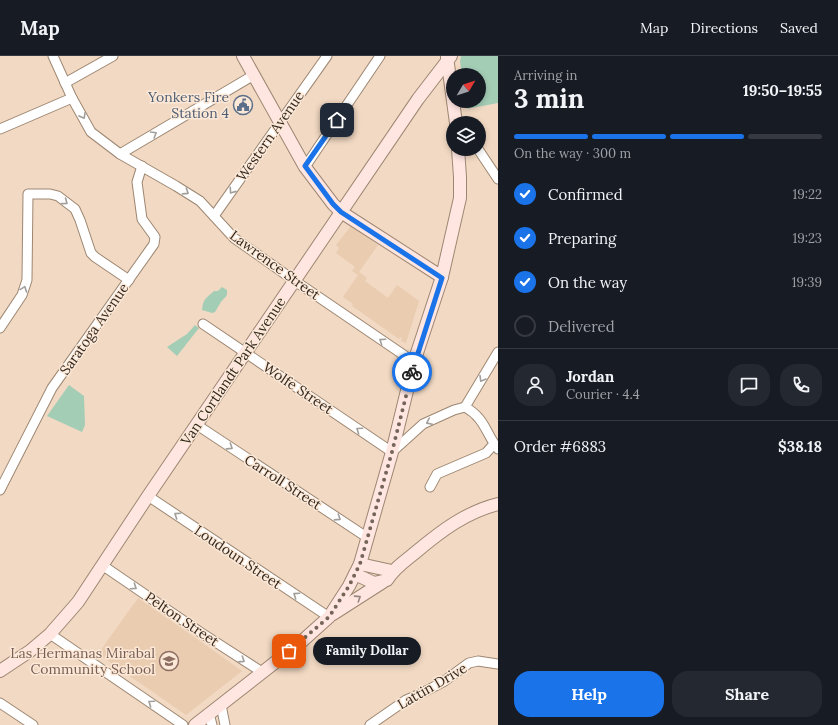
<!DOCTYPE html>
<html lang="en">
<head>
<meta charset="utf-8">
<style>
  :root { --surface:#171b24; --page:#242831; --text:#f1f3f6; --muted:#9ea1a6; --line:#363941; --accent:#1a73e8 }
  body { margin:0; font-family:Lora,serif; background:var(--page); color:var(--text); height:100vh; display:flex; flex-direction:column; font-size:15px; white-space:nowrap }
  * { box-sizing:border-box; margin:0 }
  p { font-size:13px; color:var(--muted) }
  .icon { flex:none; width:22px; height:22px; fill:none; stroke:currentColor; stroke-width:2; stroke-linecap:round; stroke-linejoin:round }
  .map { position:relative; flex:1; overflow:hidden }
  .side { display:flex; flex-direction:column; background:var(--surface); width:340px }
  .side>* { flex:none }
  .needle { width:26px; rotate:51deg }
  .fabs { position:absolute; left:446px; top:12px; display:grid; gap:8px }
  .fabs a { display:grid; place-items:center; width:40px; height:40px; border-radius:50%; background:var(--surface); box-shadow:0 2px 6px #0003; font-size:20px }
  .pin { position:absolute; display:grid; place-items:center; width:34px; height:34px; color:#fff; margin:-17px; border-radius:8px; box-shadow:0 2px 6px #0006 }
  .courier { position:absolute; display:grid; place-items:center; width:40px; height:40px; margin:-20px; border:3px solid #1a73e8; border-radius:50%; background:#fff; color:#222; box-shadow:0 1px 5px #0007 }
  .bubble { position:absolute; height:28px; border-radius:14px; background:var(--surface); box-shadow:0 2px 6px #0003; font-size:13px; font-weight:700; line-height:28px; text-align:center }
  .headline em { font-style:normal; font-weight:700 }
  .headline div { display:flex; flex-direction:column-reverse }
  .headline { display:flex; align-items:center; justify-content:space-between; height:68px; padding:0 16px }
  h1 { font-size:26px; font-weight:700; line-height:30px }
  .bar { display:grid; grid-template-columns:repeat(4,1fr); gap:6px 4px; align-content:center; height:48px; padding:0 16px }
  .bar i { height:5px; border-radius:3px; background:var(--line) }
  .bar .current { background:var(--accent) }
  .bar p { grid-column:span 4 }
  .line { display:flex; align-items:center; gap:10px; padding:0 16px; border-top:1px solid var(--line) }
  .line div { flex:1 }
  .round { display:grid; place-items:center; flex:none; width:42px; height:42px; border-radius:16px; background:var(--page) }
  ol { padding:0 16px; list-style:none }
  li { display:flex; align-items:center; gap:12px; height:44px }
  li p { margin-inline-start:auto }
  li .icon { padding:4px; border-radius:50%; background:var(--accent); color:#fff; stroke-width:4 }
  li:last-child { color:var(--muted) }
  li i { width:22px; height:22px; border:2px solid var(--line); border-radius:50% }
  .cta { display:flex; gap:8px; margin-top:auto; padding:8px 16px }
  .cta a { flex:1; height:46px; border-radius:16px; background:var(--accent); color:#fff; font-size:16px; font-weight:700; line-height:46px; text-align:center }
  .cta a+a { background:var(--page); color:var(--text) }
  header { display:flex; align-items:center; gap:24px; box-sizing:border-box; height:56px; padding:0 20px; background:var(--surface); border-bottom:1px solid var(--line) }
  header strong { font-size:19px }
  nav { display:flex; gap:22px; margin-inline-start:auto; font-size:14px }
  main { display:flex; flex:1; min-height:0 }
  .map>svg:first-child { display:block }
  .built { fill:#eaccb0 }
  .green { fill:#a4cdb6 }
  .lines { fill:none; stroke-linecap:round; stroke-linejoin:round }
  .street-casing { stroke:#9d8772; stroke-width:11 }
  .secondary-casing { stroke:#9d8772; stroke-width:14 }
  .street { stroke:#fff; stroke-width:9 }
  .secondary { stroke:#ffe6e1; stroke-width:12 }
  .oneway { stroke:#a29e9a }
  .oneway2 { stroke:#988680 }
  .done { stroke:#756558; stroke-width:4; stroke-dasharray:0 7.2 }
  .route { stroke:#1a73e8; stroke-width:5 }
  .labels { text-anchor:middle; stroke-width:3; stroke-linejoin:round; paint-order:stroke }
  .service-label { font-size:14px; fill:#4e5e75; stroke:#fce8d6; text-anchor:end }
  .street-label { font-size:14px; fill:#31271f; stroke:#fce8d6 }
  .education-label { font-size:14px; fill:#785e54; stroke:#fce8d6; text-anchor:end }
</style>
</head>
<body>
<header>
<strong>Map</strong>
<nav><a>Map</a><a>Directions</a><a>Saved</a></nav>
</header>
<main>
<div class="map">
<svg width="498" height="669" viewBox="0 0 498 669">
  <rect width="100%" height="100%" fill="#f2d9c3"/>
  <g class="built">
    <polygon points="351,170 378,189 359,216 367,222 365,225 388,242 397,229 419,245 406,287 401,285 402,282 401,281 399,283 352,250 353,248 343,241 358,219 352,215 355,211 336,197 339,192 336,189"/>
    <polygon points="138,542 207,590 242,615 186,659 98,598"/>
  </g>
  <g class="green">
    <polygon points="461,0 498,0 498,47 467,53 466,45 479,45 479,19 462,19 460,5"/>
    <path d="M222,231L227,234C228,242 224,241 221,246C219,249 217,253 215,256L212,257L202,254C203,243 206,242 214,235H218Z"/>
    <polygon points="195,269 199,272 177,300 167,291 187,278"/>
    <polygon points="69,329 84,340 85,369 82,376 47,360"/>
  </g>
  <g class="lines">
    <g class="street-casing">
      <g id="street">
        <polyline points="53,0 72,42 91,76 120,98 176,130 200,145 234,182 295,225 414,306"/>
        <polyline points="65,27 113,0"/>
        <polyline points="0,73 72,42"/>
        <polyline points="478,93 498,123"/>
        <polyline points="120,98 254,19"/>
        <polyline points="305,111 380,0"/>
        <polyline points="214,160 327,0"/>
        <polyline points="203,268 392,396 423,368 454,354 465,351 498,296"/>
        <polyline points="0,272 22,239 27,224 28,138 50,138 58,140 75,153 80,164 91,197 95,201 129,224"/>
        <path d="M465,351C485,362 486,378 498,393"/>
        <polyline points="197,369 368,482"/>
        <polyline points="430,431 437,418 486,397 494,388"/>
        <polyline points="0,434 52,332 154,188 155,181 142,163 137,126 142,110"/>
        <polyline points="148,440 329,561"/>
        <polyline points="102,509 200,576 262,616"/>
        <polyline points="50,578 183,669"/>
        <polyline points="0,647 33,669"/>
        <polyline points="221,649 225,669"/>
        <polyline points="209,658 212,669"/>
        <polyline points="370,669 406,644 422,637 443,626 469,607 478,605 498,608"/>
      </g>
    </g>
    <g class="secondary-casing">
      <g id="secondary">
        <polyline points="243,0 305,111 333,148 341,156 442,221"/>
        <polyline points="447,1 456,67"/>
        <polyline points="360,508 392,515"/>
        <path d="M355,518L374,527L387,524C394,512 405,505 416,496C441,475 466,456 498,448"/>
        <polyline points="333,558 383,526"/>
        <polyline points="0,615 30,595 50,578 78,546 148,440 418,43 451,0"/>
        <polyline points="195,669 300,587 329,561 349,530 360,508 392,396 414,306 442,221 460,142 460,121 458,93"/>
      </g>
    </g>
    <use href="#street" class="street"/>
    <use href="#secondary" class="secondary"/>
  </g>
  <defs><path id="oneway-chevron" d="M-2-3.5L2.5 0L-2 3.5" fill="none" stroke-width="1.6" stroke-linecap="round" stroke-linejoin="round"/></defs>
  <g class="oneway">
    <use href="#oneway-chevron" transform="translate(83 60) rotate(61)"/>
    <use href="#oneway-chevron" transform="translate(154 78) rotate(-31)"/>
    <use href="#oneway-chevron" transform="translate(232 135) rotate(125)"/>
    <use href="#oneway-chevron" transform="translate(186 136) rotate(33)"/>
    <use href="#oneway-chevron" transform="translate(65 146) rotate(37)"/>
    <use href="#oneway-chevron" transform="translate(24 233) rotate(-70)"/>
    <use href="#oneway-chevron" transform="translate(382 285) rotate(-146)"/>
    <use href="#oneway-chevron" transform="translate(482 323) rotate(121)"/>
    <use href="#oneway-chevron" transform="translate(429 366) rotate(154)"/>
    <use href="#oneway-chevron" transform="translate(359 374) rotate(-145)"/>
    <use href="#oneway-chevron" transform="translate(230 391) rotate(33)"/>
    <use href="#oneway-chevron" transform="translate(177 459) rotate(-146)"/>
    <use href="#oneway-chevron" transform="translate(338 462) rotate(33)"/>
    <use href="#oneway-chevron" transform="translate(134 531) rotate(34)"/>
    <use href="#oneway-chevron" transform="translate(296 539) rotate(-146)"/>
    <use href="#oneway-chevron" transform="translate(242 604) rotate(33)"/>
    <use href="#oneway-chevron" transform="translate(151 647) rotate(-145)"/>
  </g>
  <use class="oneway2" href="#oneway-chevron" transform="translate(358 542) rotate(-33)"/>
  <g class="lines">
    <polyline class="done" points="289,595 329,561 349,530 360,508 392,396 412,316"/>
    <polyline class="route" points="337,64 305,110 333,148 341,156 442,222 412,316"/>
  </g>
  <defs>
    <g id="civic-ring" transform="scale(1)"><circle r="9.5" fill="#fce8d6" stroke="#5c6f8a" stroke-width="1.5"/><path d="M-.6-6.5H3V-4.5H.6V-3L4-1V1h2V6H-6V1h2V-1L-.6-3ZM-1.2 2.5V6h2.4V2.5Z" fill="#5c6f8a"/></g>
    <g id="school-ring" transform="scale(1)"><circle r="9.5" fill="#fce8d6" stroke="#8d6e63" stroke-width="1.5"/><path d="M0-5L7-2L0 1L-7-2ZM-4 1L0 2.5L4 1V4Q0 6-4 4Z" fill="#8d6e63"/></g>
  </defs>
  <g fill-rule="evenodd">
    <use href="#civic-ring" x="243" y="49"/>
    <use href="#school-ring" x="169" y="605"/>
  </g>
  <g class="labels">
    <g class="service-label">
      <text x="229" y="46">Yonkers Fire<tspan x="229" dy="16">Station 4</tspan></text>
    </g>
    <g class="street-label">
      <text transform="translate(270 80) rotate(-55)" y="5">Western Avenue</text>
      <text transform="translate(275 209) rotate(36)" y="5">Lawrence Street</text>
      <text transform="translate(94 273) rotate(-55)" y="5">Saratoga Avenue</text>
      <text transform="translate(233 315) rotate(-56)" y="5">Van Cortlandt Park Avenue</text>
      <text transform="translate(298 332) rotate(34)" y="5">Wolfe Street</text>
      <text transform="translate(283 426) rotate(33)" y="5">Carroll Street</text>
      <text transform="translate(238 501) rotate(34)" y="5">Loudoun Street</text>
      <text transform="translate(182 563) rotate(34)" y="5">Pelton Street</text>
      <text transform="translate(432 630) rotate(-30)" y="5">Lattin Drive</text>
    </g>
    <g class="education-label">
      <text x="155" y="602">Las Hermanas Mirabal<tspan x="155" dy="16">Community School</tspan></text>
    </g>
  </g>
</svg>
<div class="fabs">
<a><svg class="needle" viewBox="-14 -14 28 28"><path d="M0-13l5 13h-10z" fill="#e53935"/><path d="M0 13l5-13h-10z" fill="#9ea1a6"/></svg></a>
<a><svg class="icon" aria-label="layers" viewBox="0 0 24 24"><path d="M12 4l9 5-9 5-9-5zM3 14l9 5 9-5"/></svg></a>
</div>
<div class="pin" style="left:289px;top:595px;background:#ea580c"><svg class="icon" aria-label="bag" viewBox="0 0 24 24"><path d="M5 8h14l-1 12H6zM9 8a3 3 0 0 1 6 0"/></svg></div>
<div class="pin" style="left:337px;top:64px;background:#1f2937"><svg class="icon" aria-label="home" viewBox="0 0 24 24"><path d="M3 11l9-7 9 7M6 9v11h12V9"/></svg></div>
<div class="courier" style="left:412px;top:316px"><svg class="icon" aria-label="bike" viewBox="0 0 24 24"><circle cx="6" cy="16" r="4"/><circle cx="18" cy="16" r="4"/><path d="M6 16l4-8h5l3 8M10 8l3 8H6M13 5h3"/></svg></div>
<div class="bubble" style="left:313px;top:581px;width:108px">Family Dollar</div>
</div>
<section class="side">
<div class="headline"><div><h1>3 min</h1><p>Arriving in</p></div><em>19:50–19:55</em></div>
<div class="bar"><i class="current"></i><i class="current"></i><i class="current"></i><i></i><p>On the way · 300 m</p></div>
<ol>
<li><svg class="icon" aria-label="check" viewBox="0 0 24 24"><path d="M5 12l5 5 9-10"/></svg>Confirmed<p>19:22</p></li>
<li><svg class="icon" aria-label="check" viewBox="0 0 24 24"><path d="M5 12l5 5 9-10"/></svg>Preparing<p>19:23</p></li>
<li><svg class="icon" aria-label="check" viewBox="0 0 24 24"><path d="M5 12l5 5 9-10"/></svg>On the way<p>19:39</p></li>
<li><i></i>Delivered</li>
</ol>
<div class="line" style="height:72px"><a class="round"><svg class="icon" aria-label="person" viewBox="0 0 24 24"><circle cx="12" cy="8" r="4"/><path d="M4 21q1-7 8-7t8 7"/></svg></a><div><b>Jordan</b><p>Courier · 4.4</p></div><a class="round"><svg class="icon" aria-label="chat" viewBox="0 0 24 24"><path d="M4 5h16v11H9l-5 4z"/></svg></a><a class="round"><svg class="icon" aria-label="phone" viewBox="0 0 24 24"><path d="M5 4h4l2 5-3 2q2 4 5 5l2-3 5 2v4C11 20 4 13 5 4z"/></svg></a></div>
<div class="line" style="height:52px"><div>Order #6883</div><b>$38.18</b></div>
<div class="cta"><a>Help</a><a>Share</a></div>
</section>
</main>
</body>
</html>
